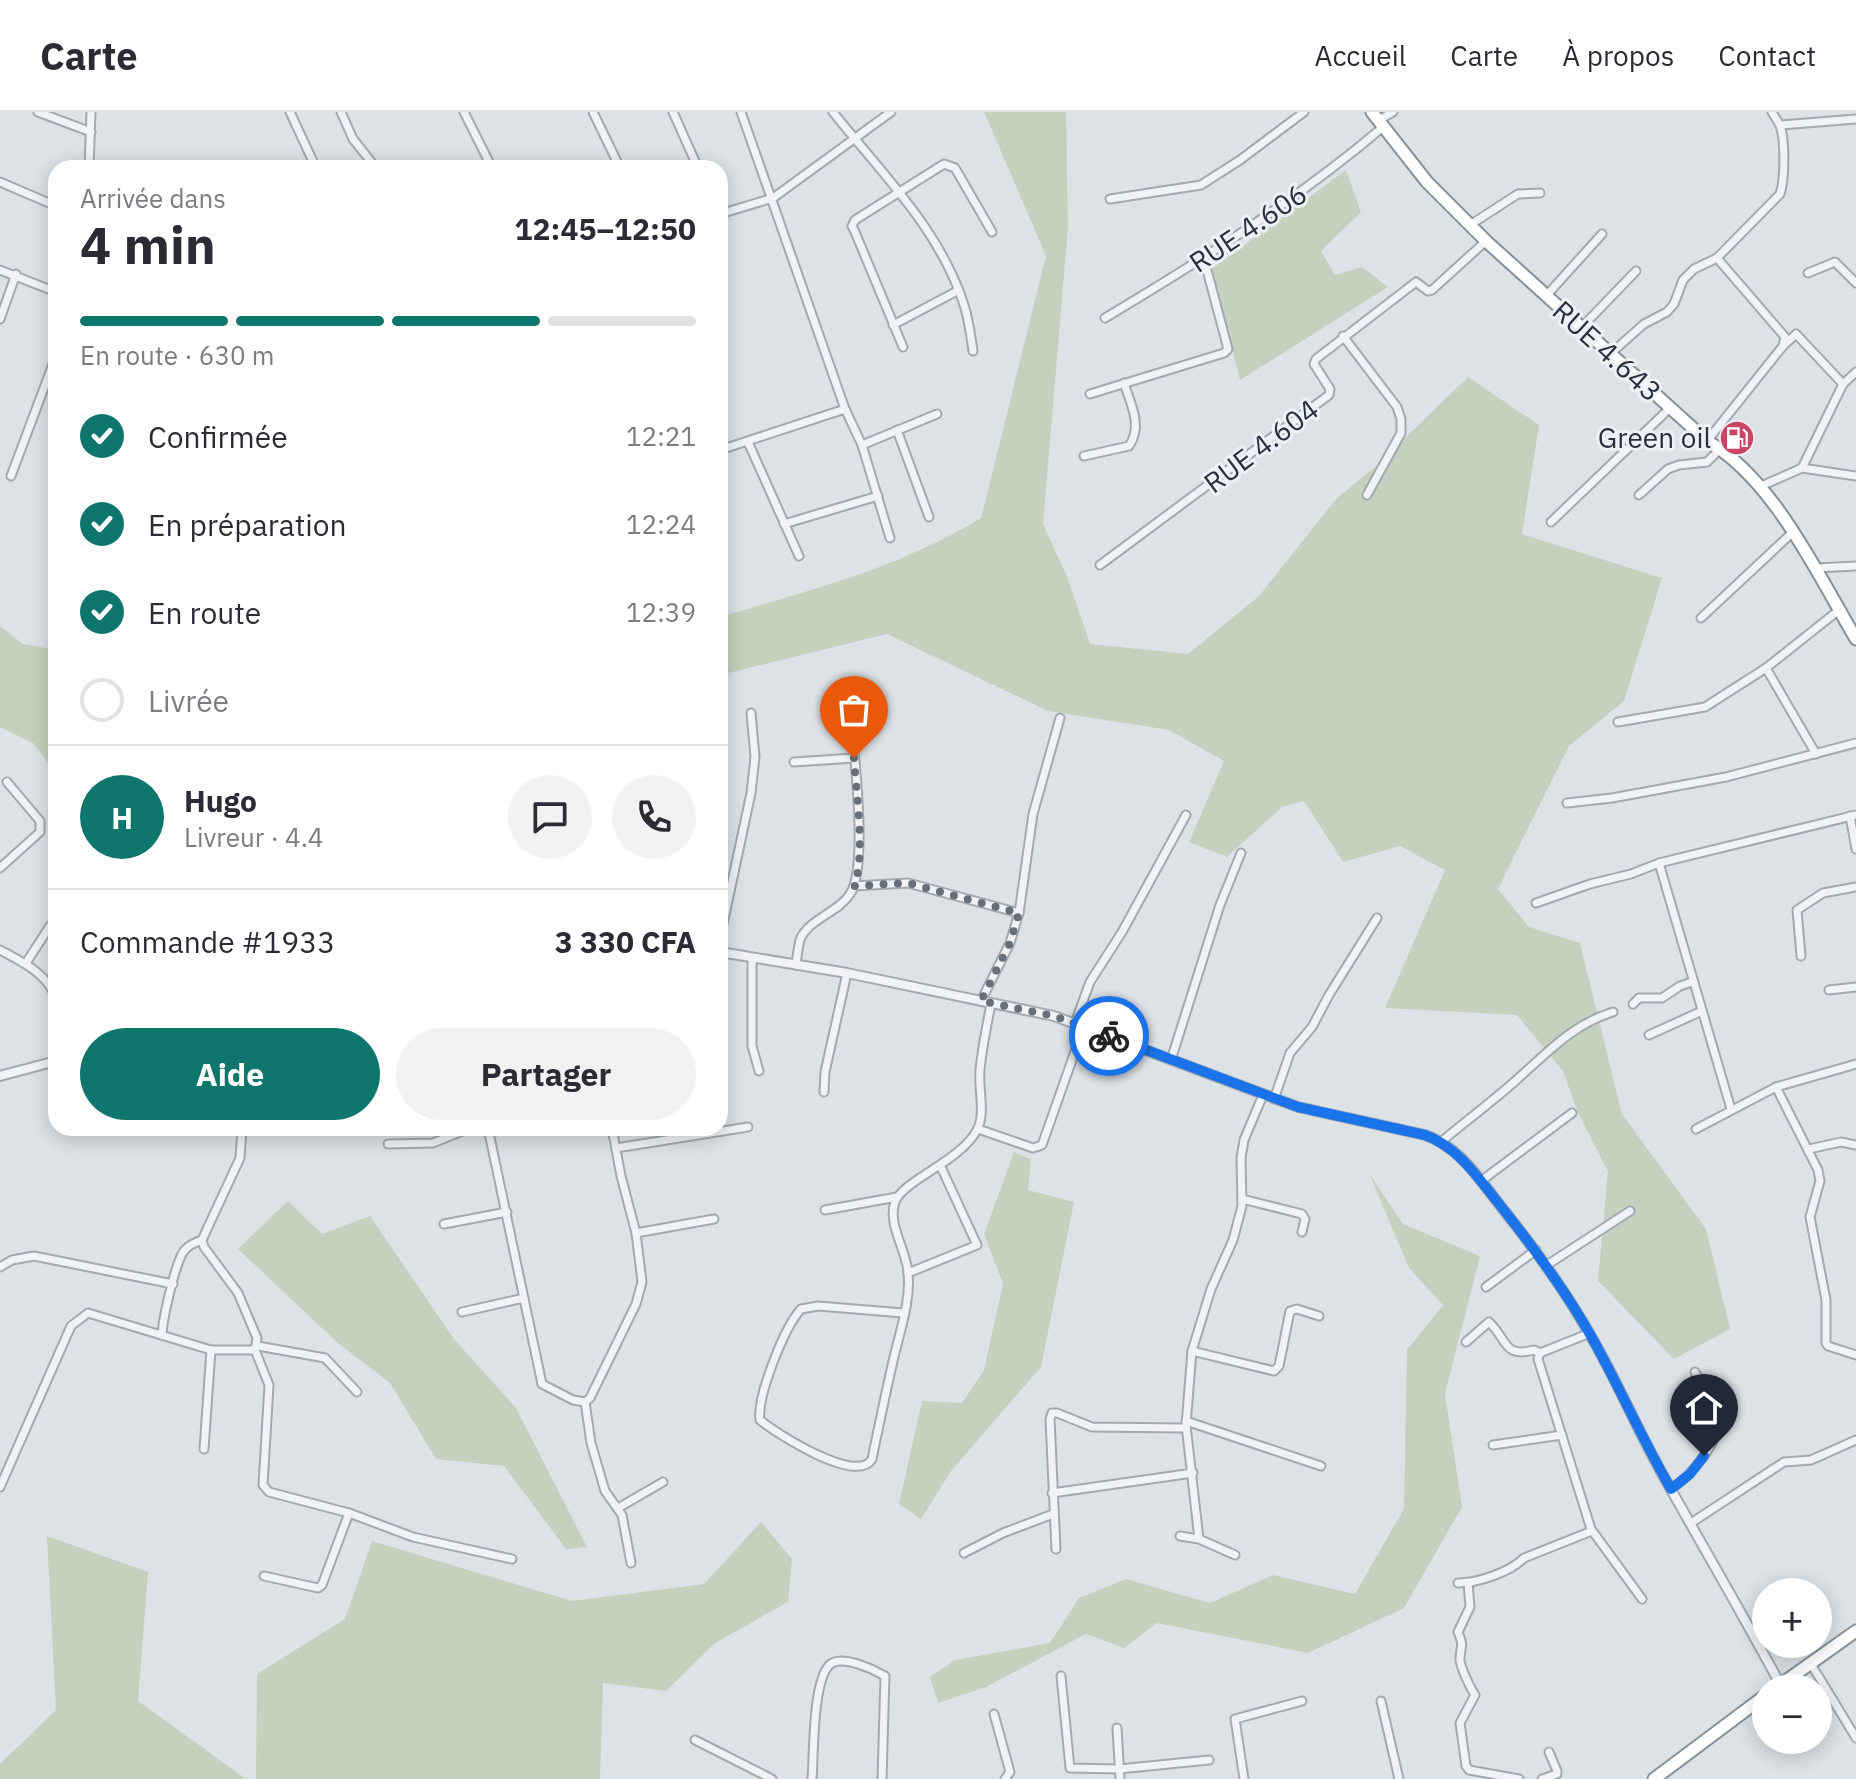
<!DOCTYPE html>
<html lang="fr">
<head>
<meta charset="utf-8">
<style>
  :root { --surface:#fff; --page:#f2f2f3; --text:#2b2b33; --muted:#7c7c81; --line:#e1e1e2; --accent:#0f766e }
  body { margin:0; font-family:"IBM Plex Sans",sans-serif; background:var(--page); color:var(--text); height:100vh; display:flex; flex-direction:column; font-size:30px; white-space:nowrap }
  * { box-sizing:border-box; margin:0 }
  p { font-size:26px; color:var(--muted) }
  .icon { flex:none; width:44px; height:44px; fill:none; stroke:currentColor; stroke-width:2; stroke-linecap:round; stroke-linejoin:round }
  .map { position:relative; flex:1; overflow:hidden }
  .details { position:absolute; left:48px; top:48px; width:680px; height:976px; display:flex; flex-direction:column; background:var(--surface); border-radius:24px; box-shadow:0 4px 20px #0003 }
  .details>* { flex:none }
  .fabs { position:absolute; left:1752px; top:1466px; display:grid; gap:16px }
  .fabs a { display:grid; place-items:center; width:80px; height:80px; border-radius:50%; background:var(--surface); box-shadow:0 4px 20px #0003; font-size:40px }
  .pin { position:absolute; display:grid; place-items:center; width:68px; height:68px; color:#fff; margin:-82px -34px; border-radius:50% 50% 50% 0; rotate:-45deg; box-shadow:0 0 8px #0007 }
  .pin .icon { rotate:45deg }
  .courier { position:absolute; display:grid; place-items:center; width:80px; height:80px; margin:-40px; border:6px solid #1a73e8; border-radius:50%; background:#fff; color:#222; box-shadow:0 2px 10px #0007 }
  .summary em { font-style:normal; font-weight:700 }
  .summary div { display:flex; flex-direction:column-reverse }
  .summary { display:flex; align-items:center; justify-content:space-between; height:136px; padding:0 32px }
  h1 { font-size:52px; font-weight:700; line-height:60px }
  .bar { display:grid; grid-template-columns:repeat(4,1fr); gap:12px 8px; align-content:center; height:96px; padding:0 32px }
  .bar i { height:10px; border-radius:6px; background:var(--line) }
  .bar .current { background:var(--accent) }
  .bar p { grid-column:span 4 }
  .line { display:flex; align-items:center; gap:20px; padding:0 32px; border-top:2px solid var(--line) }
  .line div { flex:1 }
  .round { display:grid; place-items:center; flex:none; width:84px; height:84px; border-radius:42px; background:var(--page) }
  ol { padding:0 32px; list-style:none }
  li { display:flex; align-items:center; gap:24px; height:88px }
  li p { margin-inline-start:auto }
  li .icon { padding:8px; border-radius:50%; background:var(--accent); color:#fff; stroke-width:4 }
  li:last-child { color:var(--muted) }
  li i { width:44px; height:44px; border:4px solid var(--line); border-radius:50% }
  .action { display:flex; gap:16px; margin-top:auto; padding:16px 32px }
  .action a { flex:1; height:92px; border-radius:48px; background:var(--accent); color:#fff; font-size:32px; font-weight:700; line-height:92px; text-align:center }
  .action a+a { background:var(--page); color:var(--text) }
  header { display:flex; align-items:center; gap:48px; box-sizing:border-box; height:112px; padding:0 40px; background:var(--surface); border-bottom:2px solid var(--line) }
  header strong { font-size:38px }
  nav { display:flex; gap:44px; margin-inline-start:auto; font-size:28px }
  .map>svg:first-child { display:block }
  .green { fill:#c5d1bf }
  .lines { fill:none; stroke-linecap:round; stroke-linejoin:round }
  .minor-casing { stroke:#a3a9b1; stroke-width:11 }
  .tertiary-casing { stroke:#a3a9b1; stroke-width:12 }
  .trunk-casing { stroke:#85909d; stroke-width:15 }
  .minor { stroke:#f0f2f5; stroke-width:7 }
  .tertiary { stroke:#f0f2f5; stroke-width:8 }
  .trunk { stroke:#fff; stroke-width:11 }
  .done { stroke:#676f78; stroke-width:8; stroke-dasharray:0 14.4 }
  .route { stroke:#1a73e8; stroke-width:10 }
  .labels { text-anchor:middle; stroke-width:6; stroke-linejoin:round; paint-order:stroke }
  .street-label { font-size:28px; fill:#27313d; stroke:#edf1f5 }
  .poi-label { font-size:28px; fill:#27313d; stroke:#edf1f5; text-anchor:end }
</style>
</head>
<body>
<header>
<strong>Carte</strong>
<nav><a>Accueil</a><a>Carte</a><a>À propos</a><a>Contact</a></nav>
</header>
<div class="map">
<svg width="1856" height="1667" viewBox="0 0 1856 1667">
  <rect width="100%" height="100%" fill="#dde2e7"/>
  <g class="green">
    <path d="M984,0H1066L1068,115L1043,412L1068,467L1090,532L1188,542L1259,484L1336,387L1376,354L1468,265L1539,313L1522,422L1662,466L1624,589L1569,634L1498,777L1529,815L1580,831L1622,1002L1706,1117L1730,1217L1674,1247L1598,1169L1608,1059L1578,1001L1563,959L1517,903L1385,896L1445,758L1400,734L1343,750L1304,689L1282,695L1227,745L1189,730L1224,649L1169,618L1048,599L887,522L720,563V505C811,478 899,456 981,406L1046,144Z"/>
    <polygon points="1346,58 1361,100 1321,139 1335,163 1362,155 1388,175 1240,268 1212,157"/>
    <polygon points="0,514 23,532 56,538 56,661 33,631 0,615"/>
    <polygon points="1014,1040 1031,1047 1028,1078 1074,1090 1041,1255 951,1359 921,1407 899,1392 922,1289 962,1291 984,1258 1003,1172 984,1122"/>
    <polygon points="1369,1061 1403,1112 1480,1144 1445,1282 1462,1395 1404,1496 1308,1541 1157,1511 1124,1536 1086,1522 986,1575 938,1591 930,1565 955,1548 1050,1531 1079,1486 1126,1467 1210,1491 1273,1463 1355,1482 1404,1397 1407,1238 1443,1193 1409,1156"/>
    <polygon points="288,1089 322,1122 370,1104 454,1227 516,1296 587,1435 566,1437 504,1354 436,1347 390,1271 339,1232 238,1137"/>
    <polygon points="761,1410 792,1447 788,1490 715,1531 666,1579 603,1571 600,1667 256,1667 257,1562 345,1507 372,1429 572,1489 704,1472"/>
    <polygon points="47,1424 148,1460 138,1589 246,1667 0,1667 0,1652 56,1598"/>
  </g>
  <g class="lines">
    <g class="minor-casing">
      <g id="minor">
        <polyline points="38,0 91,20"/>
        <polyline points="290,0 316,56"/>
        <polyline points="341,0 353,27 376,56"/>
        <polyline points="464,0 492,56"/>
        <polyline points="593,0 620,56"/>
        <polyline points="673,0 698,56"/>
        <polyline points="741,0 845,297 862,333 890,426"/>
        <path d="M833,0C882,62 941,118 965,196C969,210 971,225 973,239"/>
        <polyline points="1379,8 1393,0"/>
        <polyline points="1781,13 1856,7"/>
        <polyline points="89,56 91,0"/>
        <polyline points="0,70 56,94"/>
        <polyline points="1110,87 1201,73 1240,48 1304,0"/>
        <polyline points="720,102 773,86 891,0"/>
        <polyline points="1470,113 1518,82 1540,81"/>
        <polyline points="1717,146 1785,225 1783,234"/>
        <polyline points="0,158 56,180"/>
        <polyline points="1808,161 1835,150 1856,171"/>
        <polyline points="1546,184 1602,122"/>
        <path d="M1105,206C1202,148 1297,88 1383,15"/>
        <polyline points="0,207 16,162"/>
        <polyline points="893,213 959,178"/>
        <polyline points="1581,216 1636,159"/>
        <polyline points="1343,224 1397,295 1401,307 1401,321 1367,383"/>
        <polyline points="903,235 855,120 852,114 855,108 944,52 955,56 992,120"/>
        <path d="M1610,242L1644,212L1667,200L1674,192L1683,168L1694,157L1717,146L1780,82C1785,68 1785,31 1781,17C1780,11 1775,6 1772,0"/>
        <polyline points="1090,282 1224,241 1228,237 1204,147"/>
        <polyline points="897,318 929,405"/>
        <polyline points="1707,329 1783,234 1796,222 1843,272"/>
        <polyline points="748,330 799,444"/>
        <polyline points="862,333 937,302"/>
        <polyline points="720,338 845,297"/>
        <path d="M1084,344L1129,334C1143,314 1131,293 1124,271"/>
        <polyline points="1802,356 1856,364"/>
        <polyline points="11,364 56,244"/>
        <polyline points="1759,375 1802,356 1843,272 1856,260"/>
        <polyline points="1639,383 1668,357 1679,353 1707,350 1720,337"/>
        <polyline points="1551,410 1670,296"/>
        <polyline points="784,412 878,384"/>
        <polyline points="1100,453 1329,283 1330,277 1314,252 1316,247 1416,170 1428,179 1432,178 1486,129"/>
        <polyline points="1816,456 1856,454"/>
        <polyline points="55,473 56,470"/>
        <polyline points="1701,506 1793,420"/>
        <polyline points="1618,610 1705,595 1766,556"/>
        <polyline points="1816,642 1766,556 1839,498"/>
        <polyline points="794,650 854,646"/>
        <polyline points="1567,691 1612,686 1726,665 1856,631"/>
        <polyline points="1850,704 1856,737"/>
        <polyline points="1659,751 1731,997"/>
        <polyline points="0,756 40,720 40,709 7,670"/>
        <polyline points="854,774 908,771 1019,801"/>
        <polyline points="1536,791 1590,772 1631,762 1659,751 1856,703"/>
        <polyline points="720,826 751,681 755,645 751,601"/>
        <path d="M0,838C22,850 47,861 56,886"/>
        <polyline points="1801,844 1797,798 1823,781 1856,775"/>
        <polyline points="752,846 752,934 759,959"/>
        <polyline points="26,851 50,814"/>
        <path d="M796,853C797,845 798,836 800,828C808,807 838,801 850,782C869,755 853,629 849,591"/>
        <polyline points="51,873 56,860"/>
        <polyline points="1829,878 1856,875"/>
        <polyline points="981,889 1010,831 1019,801 1033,702 1060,606"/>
        <polyline points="1633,892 1639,886 1662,886 1680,874 1692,870"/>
        <polyline points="1075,911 1090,870 1122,820 1186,703"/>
        <polyline points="1649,923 1702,899"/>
        <polyline points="1171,948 1220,793 1241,741"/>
        <polyline points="1776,975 1818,1058 1820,1069 1810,1105 1826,1188 1826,1231 1828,1234 1856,1243"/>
        <polyline points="824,980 825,960 847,861"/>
        <polyline points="1274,987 1290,941 1312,915 1329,883 1377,806"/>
        <polyline points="488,1016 542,1272 573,1288 585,1290 590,1286 636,1192 642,1170 636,1121 621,1064 612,1016"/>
        <polyline points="978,1017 1033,1036 1042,1033 1084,914"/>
        <polyline points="1696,1017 1776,975 1856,952"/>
        <path d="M1441,1030C1465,1010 1490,991 1513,971C1544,944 1572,912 1613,900"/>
        <polyline points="388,1032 433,1031 470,1016"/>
        <polyline points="616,1036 748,1015"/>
        <polyline points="1809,1037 1841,1030 1856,1033"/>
        <polyline points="1481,1069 1572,1001"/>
        <polyline points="1242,1087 1302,1102 1305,1107 1302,1120"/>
        <polyline points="825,1098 897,1085"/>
        <polyline points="444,1112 507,1100"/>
        <polyline points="636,1121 714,1107"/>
        <polyline points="1547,1153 1630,1099"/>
        <polyline points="0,1155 12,1148 34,1144 173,1172"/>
        <polyline points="908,1161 977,1133 941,1055"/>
        <polyline points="1486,1175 1536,1138"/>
        <polyline points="462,1200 524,1186"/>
        <path d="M903,1201L818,1194L801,1197C784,1216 757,1284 760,1308C777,1322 857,1373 872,1347C879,1313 886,1279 894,1245C900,1219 911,1188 908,1161C907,1139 887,1112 895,1090C903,1068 961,1049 977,1018C986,1001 978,977 980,958C982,936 987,913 991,892"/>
        <polyline points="1590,1221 1540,1241 1538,1247 1591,1417 1642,1487"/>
        <path d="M162,1223C163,1205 174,1158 182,1142C186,1134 194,1131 202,1128"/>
        <path d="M1466,1230L1489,1210C1508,1228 1503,1246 1534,1238L1540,1241"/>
        <polyline points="258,1234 325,1246 357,1280"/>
        <polyline points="255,1238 269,1273 263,1373 269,1380 349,1401 413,1425 512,1447"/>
        <polyline points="1192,1239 1274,1259 1279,1254 1290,1199 1297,1197 1319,1204"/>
        <polyline points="585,1290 591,1331 605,1379 622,1403 631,1451"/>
        <polyline points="1186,1309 1321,1354"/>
        <polyline points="1493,1333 1562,1323"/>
        <polyline points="204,1337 211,1238"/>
        <polyline points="0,1375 71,1214 88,1201 211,1238 255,1238 257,1226 238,1181 204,1135 202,1128 240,1046 242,1016"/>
        <path d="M1671,1377C1690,1365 1721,1329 1718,1305C1716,1290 1702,1273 1695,1260"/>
        <polyline points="1052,1381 1193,1361"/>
        <polyline points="618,1396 663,1370"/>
        <polyline points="1691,1411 1784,1350 1811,1348 1856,1328"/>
        <polyline points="1180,1424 1199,1427 1235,1443"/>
        <polyline points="1199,1427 1186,1313 1192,1239 1211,1177 1233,1128 1242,1094 1241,1046 1244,1028 1263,983"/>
        <polyline points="1056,1437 1050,1307 1052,1301 1057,1301 1092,1315 1186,1316"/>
        <polyline points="964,1441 1003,1421 1053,1402"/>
        <polyline points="264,1464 318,1476 322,1473 349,1401"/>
        <path d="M1458,1471C1478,1471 1510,1460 1524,1446L1592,1419"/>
        <path d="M1468,1471L1470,1495L1458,1520C1464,1535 1461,1532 1460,1546C1459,1553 1471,1577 1475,1583L1460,1611L1466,1654L1469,1658L1519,1667"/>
        <polyline points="1811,1552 1856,1626"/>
        <polyline points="1061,1564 1070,1656 1119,1657 1209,1648"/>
        <polyline points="1381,1589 1399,1667"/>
        <polyline points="994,1602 1010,1660 1005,1667"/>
        <polyline points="1117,1616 1120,1667"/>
        <polyline points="695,1628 772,1667"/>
        <path d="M812,1667C814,1644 812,1563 832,1551C845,1544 873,1557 885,1564L882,1667"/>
        <polyline points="1244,1667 1235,1607 1302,1589"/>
        <polyline points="1542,1667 1557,1662 1557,1659 1549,1640"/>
      </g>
    </g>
    <g class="tertiary-casing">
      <g id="tertiary">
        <path d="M720,840L847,861L1054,904L1298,995L1425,1023C1458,1034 1478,1065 1499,1092C1532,1133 1563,1175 1589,1221C1615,1264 1634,1311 1659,1356C1699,1428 1741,1499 1780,1572"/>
        <polyline points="0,964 56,949"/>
      </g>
    </g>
    <g class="trunk-casing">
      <g id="trunk">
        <path d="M1372,0L1427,70L1486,129L1707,329C1773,366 1818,463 1856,527"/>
        <polyline points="1776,1576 1856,1519"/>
        <polyline points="1654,1667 1766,1583"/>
      </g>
    </g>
    <use href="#minor" class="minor"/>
    <use href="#tertiary" class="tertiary"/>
    <use href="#trunk" class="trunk"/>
  </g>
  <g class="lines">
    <path class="done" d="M854,646C856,681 866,743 854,774L908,771L1019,801L1010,831L981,889L1054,904L1109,924"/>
    <path class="route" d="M1109,924L1298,995L1425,1023C1456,1034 1476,1063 1496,1088C1531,1132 1564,1176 1591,1224C1619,1274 1642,1327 1671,1377L1690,1362L1704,1344"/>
  </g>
  <defs>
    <g id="fuel-disc" transform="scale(1.8)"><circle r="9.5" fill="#ca4463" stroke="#edf1f5"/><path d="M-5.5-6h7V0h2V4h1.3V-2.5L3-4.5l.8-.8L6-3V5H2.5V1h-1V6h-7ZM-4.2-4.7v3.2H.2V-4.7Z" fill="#fff"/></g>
  </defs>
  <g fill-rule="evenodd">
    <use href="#fuel-disc" x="1737" y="326"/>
  </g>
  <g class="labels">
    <g class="street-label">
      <text transform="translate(1248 116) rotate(-34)" y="10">RUE 4.606</text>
      <text transform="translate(1607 239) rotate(42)" y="10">RUE 4.643</text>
      <text transform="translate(1261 334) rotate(-37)" y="10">RUE 4.604</text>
    </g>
    <g class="poi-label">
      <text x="1711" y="336">Green oil</text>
    </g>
  </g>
</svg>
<div class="fabs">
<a>+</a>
<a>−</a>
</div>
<div class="pin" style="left:854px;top:646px;background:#ea580c"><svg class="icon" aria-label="bag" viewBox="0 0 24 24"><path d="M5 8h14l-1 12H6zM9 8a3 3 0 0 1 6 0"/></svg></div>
<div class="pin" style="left:1704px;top:1344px;background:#1f2937"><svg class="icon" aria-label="home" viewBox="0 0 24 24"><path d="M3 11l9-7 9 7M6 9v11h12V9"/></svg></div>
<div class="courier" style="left:1109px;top:924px"><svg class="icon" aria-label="bike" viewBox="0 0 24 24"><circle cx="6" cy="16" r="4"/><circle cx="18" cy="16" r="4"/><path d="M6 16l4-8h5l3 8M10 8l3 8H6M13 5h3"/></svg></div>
<section class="details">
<div class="summary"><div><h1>4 min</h1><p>Arrivée dans</p></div><em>12:45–12:50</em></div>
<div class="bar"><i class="current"></i><i class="current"></i><i class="current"></i><i></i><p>En route · 630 m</p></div>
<ol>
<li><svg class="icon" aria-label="check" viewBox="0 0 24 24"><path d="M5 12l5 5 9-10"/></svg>Confirmée<p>12:21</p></li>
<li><svg class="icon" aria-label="check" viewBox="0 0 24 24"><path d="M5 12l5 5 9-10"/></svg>En préparation<p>12:24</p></li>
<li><svg class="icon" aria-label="check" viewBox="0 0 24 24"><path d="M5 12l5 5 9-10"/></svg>En route<p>12:39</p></li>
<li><i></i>Livrée</li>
</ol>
<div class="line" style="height:144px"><b class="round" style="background:var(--accent);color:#fff">H</b><div><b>Hugo</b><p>Livreur · 4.4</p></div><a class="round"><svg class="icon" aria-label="chat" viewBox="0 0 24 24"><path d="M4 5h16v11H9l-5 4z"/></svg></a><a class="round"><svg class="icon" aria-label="phone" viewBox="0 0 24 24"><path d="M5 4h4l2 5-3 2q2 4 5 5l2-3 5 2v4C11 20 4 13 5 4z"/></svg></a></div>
<div class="line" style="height:104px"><div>Commande #1933</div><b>3 330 CFA</b></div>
<div class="action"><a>Aide</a><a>Partager</a></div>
</section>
</div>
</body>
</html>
